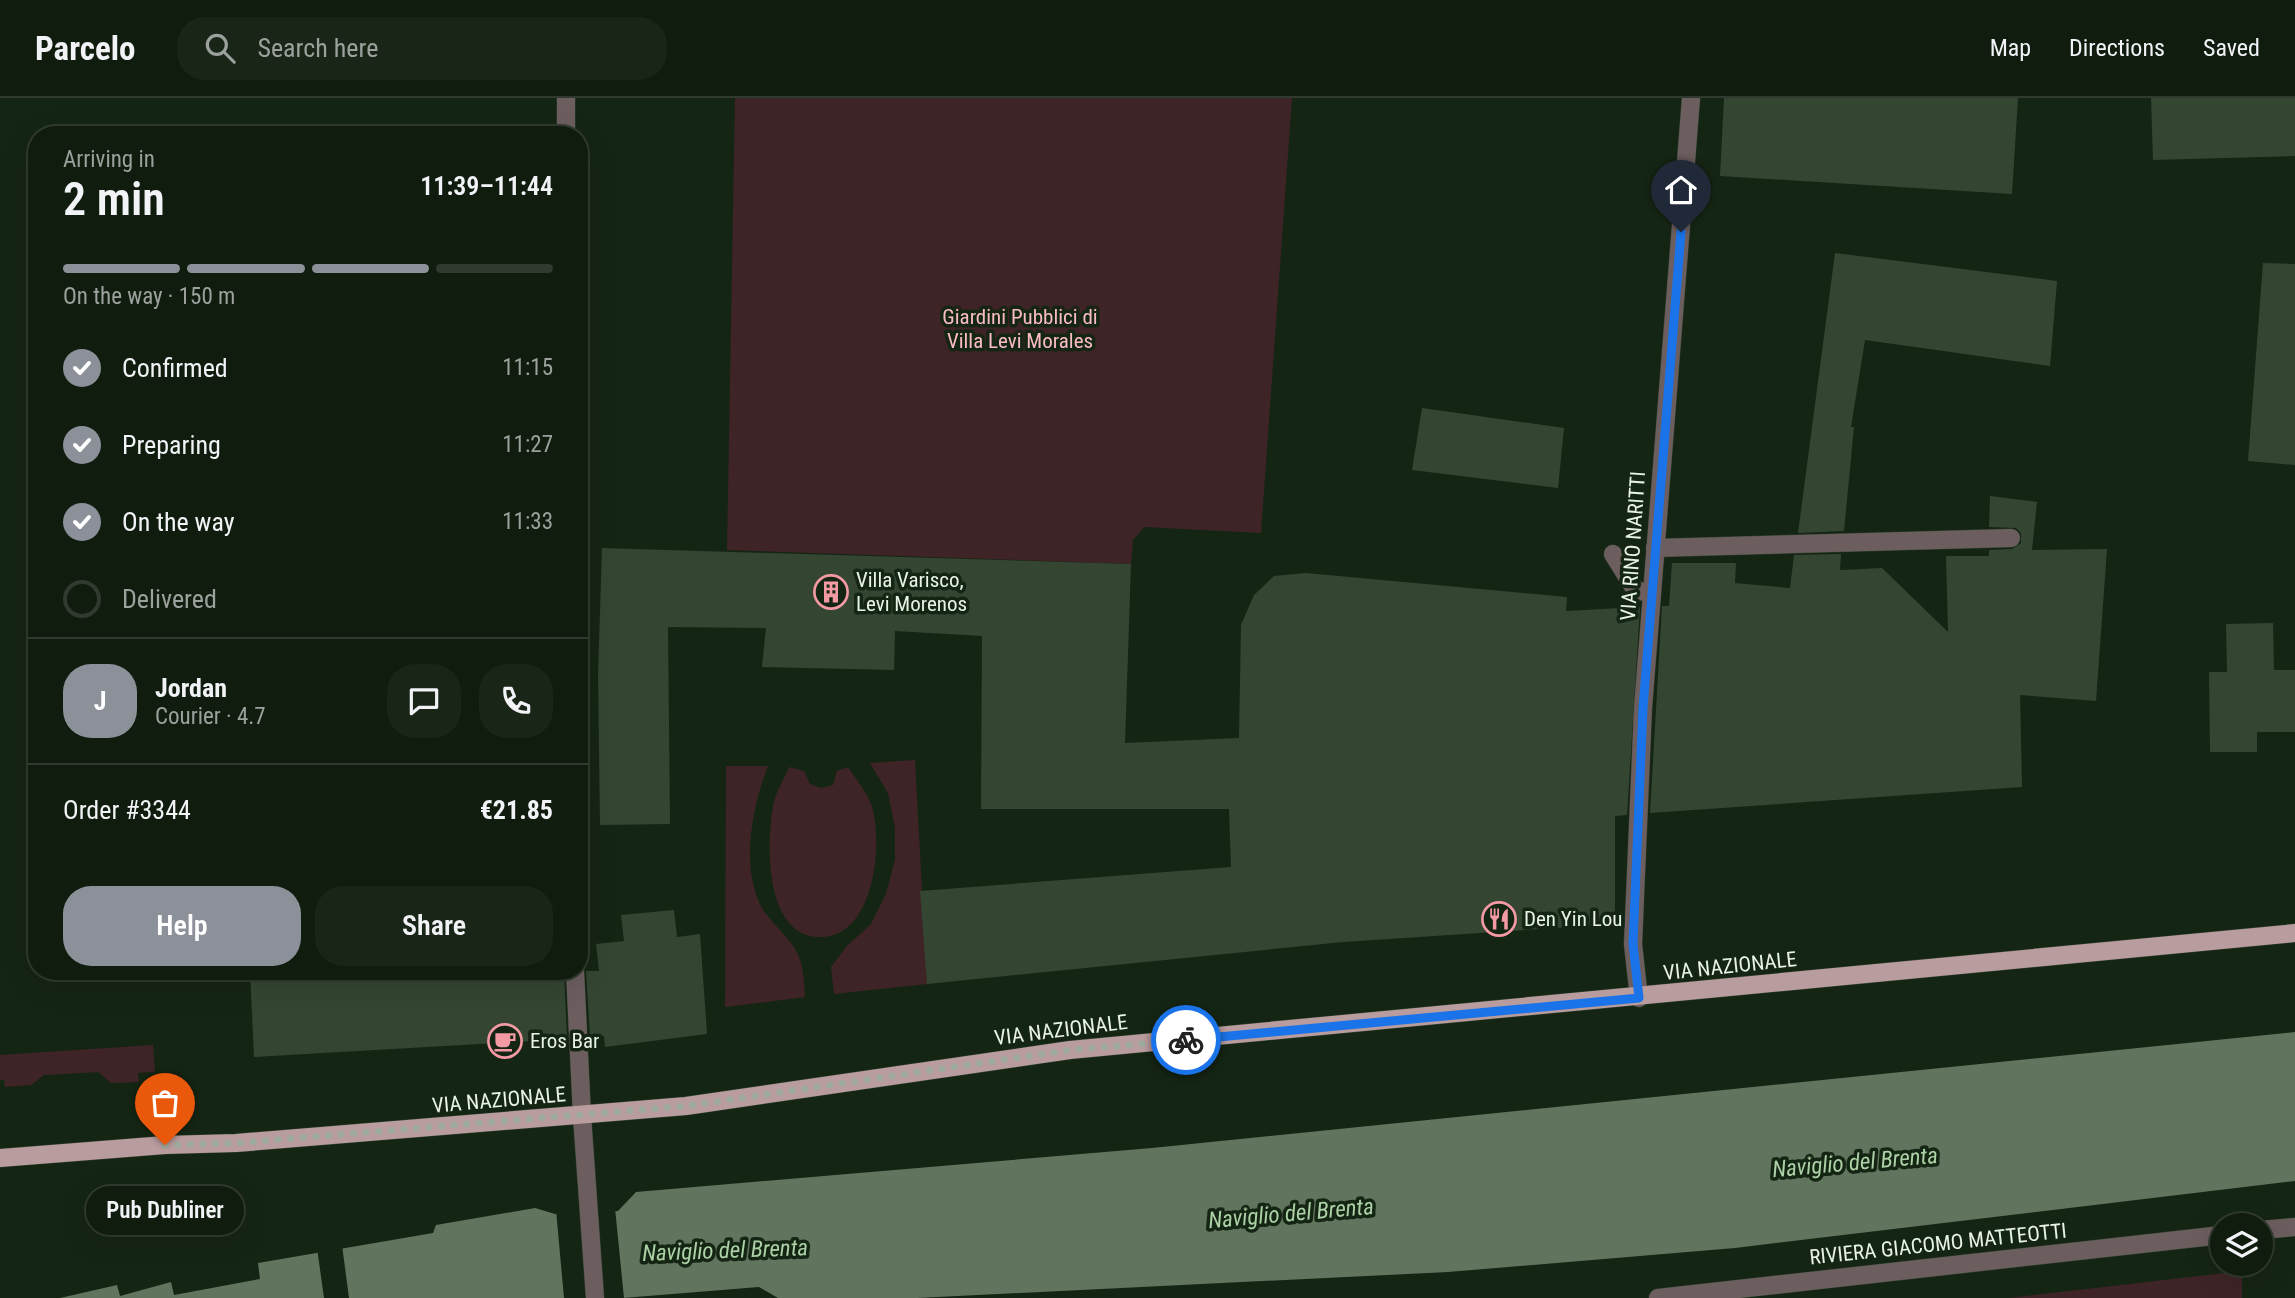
<!DOCTYPE html>
<html lang="en">
<head>
<meta charset="utf-8">
<style>
  :root { --surface:#101c0e; --page:#192517; --text:#f1f3f6; --muted:#9ca19e; --line:#303a2e; --accent:#8c9099 }
  body { margin:0; font-family:"Roboto Condensed",sans-serif; background:var(--page); color:var(--text); height:100vh; display:flex; flex-direction:column; font-size:26px; white-space:nowrap }
  * { box-sizing:border-box; margin:0 }
  p { font-size:23px; color:var(--muted) }
  .icon { flex:none; width:38px; height:38px; fill:none; stroke:currentColor; stroke-width:2; stroke-linecap:round; stroke-linejoin:round }
  .map { position:relative; flex:1; overflow:hidden }
  .drawer { position:absolute; left:28px; top:28px; width:560px; height:854px; display:flex; flex-direction:column; background:var(--surface); border-radius:28px; box-shadow:0 7px 28px #0002,0 0 0 2px var(--line) }
  .drawer>* { flex:none }
  .controls { position:absolute; left:2210px; top:1115px; display:grid; gap:14px }
  .controls a { display:grid; place-items:center; width:63px; height:63px; border-radius:50%; background:var(--surface); box-shadow:0 7px 28px #0002,0 0 0 2px var(--line); font-size:35px }
  .pin { position:absolute; display:grid; place-items:center; width:60px; height:60px; color:#fff; margin:-72px -30px; border-radius:50% 50% 50% 0; rotate:-45deg; box-shadow:0 0 7px #0007 }
  .pin .icon { rotate:45deg }
  .courier { position:absolute; display:grid; place-items:center; width:70px; height:70px; margin:-35px; border:5px solid #1a73e8; border-radius:50%; background:#fff; color:#222; box-shadow:0 2px 9px #0007 }
  .bubble { position:absolute; height:49px; border-radius:24px; background:var(--surface); box-shadow:0 7px 28px #0002,0 0 0 2px var(--line); font-size:23px; font-weight:600; line-height:49px; text-align:center }
  .summary em { font-style:normal; font-weight:600 }
  .summary div { display:flex; flex-direction:column-reverse }
  .summary { display:flex; align-items:center; justify-content:space-between; height:119px; padding:0 35px }
  h1 { font-size:46px; font-weight:600; line-height:52px }
  .bar { display:grid; grid-template-columns:repeat(4,1fr); gap:10px 7px; align-content:center; height:84px; padding:0 35px }
  .bar i { height:9px; border-radius:5px; background:var(--line) }
  .bar .active { background:var(--accent) }
  .bar p { grid-column:span 4 }
  .line { display:flex; align-items:center; gap:18px; padding:0 35px; border-top:2px solid var(--line) }
  .line div { flex:1 }
  .round { display:grid; place-items:center; flex:none; width:74px; height:74px; border-radius:28px; background:var(--page) }
  ol { padding:0 35px; list-style:none }
  li { display:flex; align-items:center; gap:21px; height:77px }
  li p { margin-inline-start:auto }
  li .icon { padding:7px; border-radius:50%; background:var(--accent); color:#fff; stroke-width:4 }
  li:last-child { color:var(--muted) }
  li i { width:38px; height:38px; border:4px solid var(--line); border-radius:50% }
  .button { display:flex; gap:14px; margin-top:auto; padding:14px 35px }
  .button a { flex:1; height:80px; border-radius:28px; background:var(--accent); color:#fff; font-size:28px; font-weight:600; line-height:80px; text-align:center }
  .button a+a { background:var(--page); color:var(--text) }
  header { display:flex; align-items:center; gap:42px; box-sizing:border-box; height:98px; padding:0 35px; background:var(--surface); border-bottom:2px solid var(--line) }
  header strong { font-size:33px }
  nav { display:flex; gap:38px; margin-inline-start:auto; font-size:24px }
  .search { width:490px; height:63px; background:var(--page); display:flex; align-items:center; gap:18px; box-sizing:border-box; padding:0 24px; border-radius:28px; color:var(--muted); font-size:26px }
  .map>svg:first-child { display:block }
  .green { fill:#3e2427 }
  .water { fill:#61745e }
  .pier { fill:#152513 }
  .building { fill:#344632 }
  .lines { fill:none; stroke-linecap:round; stroke-linejoin:round }
  .service-casing { stroke:#334231; stroke-width:19 }
  .minor-casing { stroke:#334231; stroke-width:19 }
  .tertiary-casing { stroke:#334231; stroke-width:19 }
  .primary-casing { stroke:#334231; stroke-width:19 }
  .service { stroke:#6c5e5f; stroke-width:18 }
  .minor { stroke:#6c5e5f; stroke-width:18 }
  .tertiary { stroke:#6c5e5f; stroke-width:18 }
  .primary { stroke:#b99c9e; stroke-width:18 }
  .done { stroke:#9eab9c; stroke-width:7; stroke-dasharray:0 12.6 }
  .route { stroke:#1a73e8; stroke-width:9 }
  .labels { text-anchor:middle; stroke-width:7; stroke-linejoin:round; paint-order:stroke }
  .park-label { font-size:21px; fill:#f9bcc3; stroke:#152513 }
  .street-label { font-size:21px; fill:#e8f3e6; stroke:#152513 }
  .poi-label { font-size:21px; fill:#e8f3e6; stroke:#152513; text-anchor:start }
  .water-label { font-size:23px; font-style:italic; fill:#acd1a7; stroke:#152513 }
</style>
</head>
<body>
<header>
<strong>Parcelo</strong>
<div class="search"><svg class="icon" aria-label="search" viewBox="0 0 24 24"><circle cx="10" cy="10" r="6"/><path d="M15 15l6 6"/></svg>Search here</div>
<nav><a>Map</a><a>Directions</a><a>Saved</a></nav>
</header>
<div class="map">
<svg width="2295" height="1200" viewBox="0 0 2295 1200">
  <rect width="100%" height="100%" fill="#152513"/>
  <g class="green">
    <polygon points="735,0 1292,0 1261,435 1144,429 1133,442 1131,466 727,452"/>
    <polygon points="915,662 927,886 834,896 831,869 847,848 871,826 886,796 895,762 895,730 888,695 870,665"/>
    <path d="M726,668H768C752,709 740,769 762,810C772,827 795,843 800,862C804,873 804,887 805,899L725,909Z"/>
    <path d="M789,669L804,673L810,686L821,690L833,687L837,673L848,669C855,680 866,693 871,706C884,743 875,840 820,839C765,839 766,746 773,709C775,695 784,682 789,669Z"/>
    <polygon points="153,947 155,974 138,975 139,984 111,985 98,974 44,977 31,987 5,989 4,982 0,982 0,957"/>
    <polygon points="2242,1173 2242,1200 2009,1200"/>
  </g>
  <polygon class="water" points="2295,934 2295,1083 1735,1150 1448,1174 917,1200 778,1200 759,1189 623,1200 60,1200 117,1187 120,1198 171,1184 174,1197 260,1181 258,1165 433,1135 436,1127 535,1110 555,1116 618,1113 636,1094 1152,1050"/>
  <g class="pier">
    <polygon points="615,1110 624,1200 564,1200 556,1112"/>
    <polygon points="342,1147 349,1200 324,1200 317,1150"/>
  </g>
  <g class="building">
    <polygon points="1724,0 2018,0 2012,96 1720,78"/>
    <polygon points="2151,0 2295,0 2295,58 2153,62"/>
    <polygon points="1835,155 2057,183 2050,268 1865,242 1851,329 1854,329 1844,433 1798,435"/>
    <polygon points="2263,165 2295,166 2295,367 2248,363"/>
    <polygon points="1422,310 1564,330 1558,390 1412,372"/>
    <polygon points="1990,398 2037,404 2032,452 2107,451 2096,603 2020,597 2022,689 1650,715 1662,508 1669,508 1672,465 1736,465 1735,485 1790,490 1794,457 1841,456 1840,472 1882,470 1948,534 1946,458 1989,458 1989,452 2012,451 2021,445 2021,435 2016,430 1989,429"/>
    <polygon points="602,450 1131,466 1125,645 1239,640 1241,527 1254,497 1274,478 1306,475 1567,499 1566,513 1640,509 1627,717 1615,718 1615,826 1343,844 927,886 920,793 1231,769 1229,711 981,711 982,538 895,533 894,572 762,569 766,530 668,529 670,726 600,727 598,576"/>
    <polygon points="2273,525 2274,572 2295,572 2295,634 2257,634 2257,654 2210,654 2209,574 2227,574 2226,526"/>
    <polygon points="674,812 677,839 700,836 707,936 605,949 604,938 590,939 586,873 599,873 596,846 624,843 621,817"/>
    <polygon points="250,873 564,873 567,941 254,959"/>
  </g>
  <g class="lines">
    <g class="service-casing">
      <g id="service">
        <polyline points="1655,450 2011,440"/>
        <polyline points="1613,456 1636,493 1652,494"/>
      </g>
    </g>
    <g class="minor-casing">
      <g id="minor">
        <polyline points="566,0 566,37"/>
        <polyline points="575,873 582,1018"/>
        <polyline points="1639,900 1633,846 1643,610 1691,0"/>
      </g>
    </g>
    <g class="tertiary-casing">
      <g id="tertiary">
        <polyline points="582,1018 595,1200"/>
        <polyline points="2261,1132 2295,1129"/>
        <polyline points="1658,1200 2222,1137"/>
      </g>
    </g>
    <g class="primary-casing">
      <polyline id="primary" points="0,1060 165,1047 236,1045 686,1008 1070,952 2295,835"/>
    </g>
    <use href="#service" class="service"/>
    <use href="#minor" class="minor"/>
    <use href="#tertiary" class="tertiary"/>
    <use href="#primary" class="primary"/>
  </g>
  <g class="lines">
    <polyline class="done" points="165,1047 236,1045 686,1008 1070,952 1186,942"/>
    <polyline class="route" points="1186,942 1639,900 1633,846 1643,610 1681,134"/>
  </g>
  <defs>
    <g id="building-ring" transform="scale(1.75)"><circle r="9.5" fill="#152513" stroke="#f49aa5" stroke-width="1.5"/><path d="M-4-6H4V6H1V3H-1V6H-4ZM-2.5-4.3h1.7v1.8h-1.7ZM.8-4.3h1.7v1.8H.8ZM-2.5-1h1.7V.8h-1.7ZM.8-1h1.7V.8H.8Z" fill="#f49aa5"/></g>
    <g id="restaurant-ring" transform="scale(1.75)"><circle r="9.5" fill="#152513" stroke="#f49aa5" stroke-width="1.5"/><path d="M-5-6h1v4h1v-4h1v4h1v-4h1v5L-1.5 .5V6h-2V.5L-5-1ZM5-6V6H3V1.5H1.5Q1.5-4 5-6Z" fill="#f49aa5"/></g>
    <g id="cafe-ring" transform="scale(1.75)"><circle r="9.5" fill="#152513" stroke="#f49aa5" stroke-width="1.5"/><path d="M-5.5-4.5H6V0H3Q3 3.5 0 3.5H-2.5Q-5.5 3.5-5.5 0ZM3-3.2v2h1.7v-2ZM-6 4.5H4V6H-6Z" fill="#f49aa5"/></g>
  </defs>
  <g fill-rule="evenodd">
    <use href="#building-ring" x="831" y="494"/>
    <use href="#restaurant-ring" x="1499" y="821"/>
    <use href="#cafe-ring" x="505" y="943"/>
  </g>
  <g class="labels">
    <g class="park-label">
      <text x="1020" y="226">Giardini Pubblici di<tspan x="1020" dy="24">Villa Levi Morales</tspan></text>
    </g>
    <g class="street-label">
      <text transform="translate(1633 448) rotate(-86)" y="7">VIA RINO NARITTI</text>
      <text transform="translate(1730 868) rotate(-6)" y="7">VIA NAZIONALE</text>
      <text transform="translate(1061 932) rotate(-7)" y="7">VIA NAZIONALE</text>
      <text transform="translate(499 1002) rotate(-5)" y="7">VIA NAZIONALE</text>
      <text transform="translate(1938 1146) rotate(-6)" y="7">RIVIERA GIACOMO MATTEOTTI</text>
    </g>
    <g class="poi-label">
      <text x="856" y="489">Villa Varisco,<tspan x="856" dy="24">Levi Morenos</tspan></text>
      <text x="1524" y="828">Den Yin Lou</text>
      <text x="530" y="950">Eros Bar</text>
    </g>
    <g class="water-label">
      <text transform="translate(1855 1064) rotate(-5)" y="8">Naviglio del Brenta</text>
      <text transform="translate(1291 1115) rotate(-5)" y="8">Naviglio del Brenta</text>
      <text transform="translate(725 1152) rotate(-2)" y="8">Naviglio del Brenta</text>
    </g>
  </g>
</svg>
<div class="controls">
<a><svg class="icon" aria-label="layers" viewBox="0 0 24 24"><path d="M12 4l9 5-9 5-9-5zM3 14l9 5 9-5"/></svg></a>
</div>
<div class="pin" style="left:165px;top:1047px;background:#ea580c"><svg class="icon" aria-label="bag" viewBox="0 0 24 24"><path d="M5 8h14l-1 12H6zM9 8a3 3 0 0 1 6 0"/></svg></div>
<div class="pin" style="left:1681px;top:134px;background:#1f2937"><svg class="icon" aria-label="home" viewBox="0 0 24 24"><path d="M3 11l9-7 9 7M6 9v11h12V9"/></svg></div>
<div class="courier" style="left:1186px;top:942px"><svg class="icon" aria-label="bike" viewBox="0 0 24 24"><circle cx="6" cy="16" r="4"/><circle cx="18" cy="16" r="4"/><path d="M6 16l4-8h5l3 8M10 8l3 8H6M13 5h3"/></svg></div>
<div class="bubble" style="left:86px;top:1088px;width:158px">Pub Dubliner</div>
<section class="drawer">
<div class="summary"><div><h1>2 min</h1><p>Arriving in</p></div><em>11:39–11:44</em></div>
<div class="bar"><i class="active"></i><i class="active"></i><i class="active"></i><i></i><p>On the way · 150 m</p></div>
<ol>
<li><svg class="icon" aria-label="check" viewBox="0 0 24 24"><path d="M5 12l5 5 9-10"/></svg>Confirmed<p>11:15</p></li>
<li><svg class="icon" aria-label="check" viewBox="0 0 24 24"><path d="M5 12l5 5 9-10"/></svg>Preparing<p>11:27</p></li>
<li><svg class="icon" aria-label="check" viewBox="0 0 24 24"><path d="M5 12l5 5 9-10"/></svg>On the way<p>11:33</p></li>
<li><i></i>Delivered</li>
</ol>
<div class="line" style="height:126px"><b class="round" style="background:var(--accent);color:#fff">J</b><div><b>Jordan</b><p>Courier · 4.7</p></div><a class="round"><svg class="icon" aria-label="chat" viewBox="0 0 24 24"><path d="M4 5h16v11H9l-5 4z"/></svg></a><a class="round"><svg class="icon" aria-label="phone" viewBox="0 0 24 24"><path d="M5 4h4l2 5-3 2q2 4 5 5l2-3 5 2v4C11 20 4 13 5 4z"/></svg></a></div>
<div class="line" style="height:91px"><div>Order #3344</div><b>€21.85</b></div>
<div class="button"><a>Help</a><a>Share</a></div>
</section>
</div>
</body>
</html>
